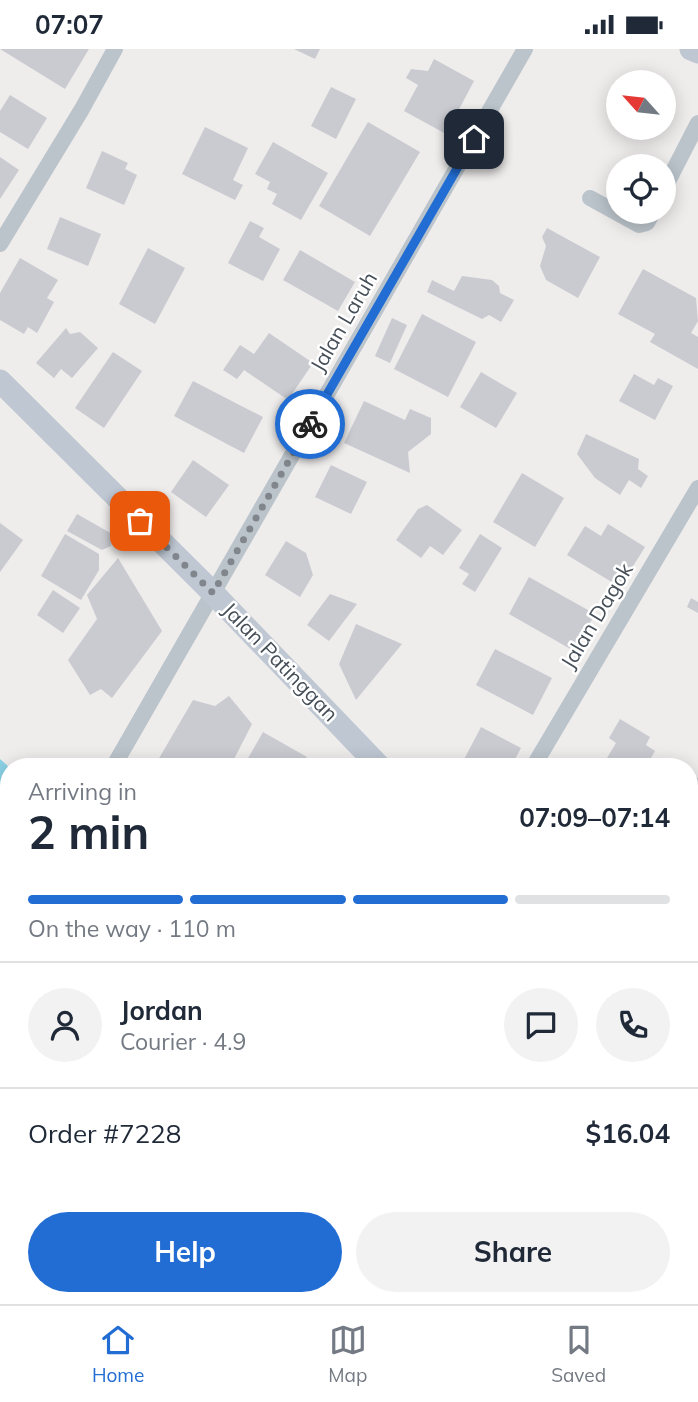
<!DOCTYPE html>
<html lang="en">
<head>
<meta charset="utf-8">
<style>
  :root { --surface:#fff; --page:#f2f2f3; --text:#1f2937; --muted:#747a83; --line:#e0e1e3; --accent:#226dd3 }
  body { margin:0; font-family:Mulish,sans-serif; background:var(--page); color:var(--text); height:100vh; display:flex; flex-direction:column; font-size:26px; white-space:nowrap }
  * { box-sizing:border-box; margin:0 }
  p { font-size:23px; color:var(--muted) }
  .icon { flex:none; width:38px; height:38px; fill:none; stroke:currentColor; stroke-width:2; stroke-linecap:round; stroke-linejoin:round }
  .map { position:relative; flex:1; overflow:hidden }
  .side { position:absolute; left:0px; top:709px; width:698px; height:548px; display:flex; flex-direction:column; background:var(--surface); border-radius:28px 28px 0 0; box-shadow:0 4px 18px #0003 }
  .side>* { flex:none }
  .needle { width:46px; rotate:297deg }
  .controls { position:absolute; left:606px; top:21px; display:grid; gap:14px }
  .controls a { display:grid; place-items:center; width:70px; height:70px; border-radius:50%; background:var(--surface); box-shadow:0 4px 18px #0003; font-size:35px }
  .pin { position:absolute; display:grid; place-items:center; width:60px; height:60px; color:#fff; margin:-30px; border-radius:14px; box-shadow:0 4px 10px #0006 }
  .courier { position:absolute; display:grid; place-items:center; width:70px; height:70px; margin:-35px; border:5px solid #226dd3; border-radius:50%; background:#fff; color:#222; box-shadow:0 2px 9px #0007 }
  .summary em { font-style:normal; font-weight:700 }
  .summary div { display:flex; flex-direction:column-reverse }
  .summary { display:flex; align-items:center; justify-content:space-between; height:119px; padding:0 28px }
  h1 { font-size:46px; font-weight:700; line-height:52px }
  .bar { display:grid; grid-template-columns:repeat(4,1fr); gap:10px 7px; align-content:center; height:84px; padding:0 28px }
  .bar i { height:9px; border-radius:5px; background:var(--line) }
  .bar .active { background:var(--accent) }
  .bar p { grid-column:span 4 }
  .line { display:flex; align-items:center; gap:18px; padding:0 28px; border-top:2px solid var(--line) }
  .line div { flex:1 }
  .round { display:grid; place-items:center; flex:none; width:74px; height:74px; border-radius:37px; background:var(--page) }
  .primary-button { display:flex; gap:14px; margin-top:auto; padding:14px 28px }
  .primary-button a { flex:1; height:80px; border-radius:42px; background:var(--accent); color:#fff; font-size:28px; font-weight:700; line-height:80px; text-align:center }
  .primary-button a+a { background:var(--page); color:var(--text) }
  .status { display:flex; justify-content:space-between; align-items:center; height:49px; padding:0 35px; background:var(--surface); direction:ltr }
  .status svg { height:19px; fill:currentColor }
  .tab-bar { display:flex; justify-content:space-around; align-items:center; height:98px; border-top:2px solid var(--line); background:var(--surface); font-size:19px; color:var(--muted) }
  .tab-bar a { display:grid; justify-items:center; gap:4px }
  .tab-bar .active { color:var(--accent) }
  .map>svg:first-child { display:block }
  .water { fill:#8bd2e6 }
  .building { fill:#cacbd1 }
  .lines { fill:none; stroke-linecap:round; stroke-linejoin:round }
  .minor { stroke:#bbc4cb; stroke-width:16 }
  .secondary { stroke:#bec7d2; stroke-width:23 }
  .done { stroke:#81868c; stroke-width:7; stroke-dasharray:0 12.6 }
  .route { stroke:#226dd3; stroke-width:9 }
  .labels { text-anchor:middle; stroke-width:5; stroke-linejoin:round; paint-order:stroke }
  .street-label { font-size:21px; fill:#464f58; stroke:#fff }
</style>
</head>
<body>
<div class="status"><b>07:07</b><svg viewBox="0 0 49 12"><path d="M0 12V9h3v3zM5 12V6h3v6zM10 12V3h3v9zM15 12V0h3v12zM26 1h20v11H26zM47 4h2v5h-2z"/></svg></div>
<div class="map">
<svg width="698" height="1255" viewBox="0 0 698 1255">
  <rect width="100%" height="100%" fill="#efecec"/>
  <polygon class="water" points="0,710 9,718 9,1248 407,1248 412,1255 0,1255"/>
  <g class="building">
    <polygon points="0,0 89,0 65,40"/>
    <polygon points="294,0 320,0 315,10"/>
    <polygon points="434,10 474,32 446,85 404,62 418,36 406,29 411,20 428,22"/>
    <polygon points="331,38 356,50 336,90 311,77"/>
    <polygon points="10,46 47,69 28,100 0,83 0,62"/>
    <polygon points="368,73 420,103 370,187 319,157"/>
    <polygon points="205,78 248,99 233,131 243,136 235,151 182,125"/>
    <polygon points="273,93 328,124 301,171 272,155 277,145 267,140 270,133 255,125"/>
    <polygon points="102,102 128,114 125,120 137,126 124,156 86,139"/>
    <polygon points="0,108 19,121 0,150"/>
    <polygon points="60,168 101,185 88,217 47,200"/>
    <polygon points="250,172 264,179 259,188 280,200 263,232 228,214"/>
    <polygon points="547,179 600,208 578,249 546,231 540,217 546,197 542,188"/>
    <polygon points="148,199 185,219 155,275 119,255"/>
    <polygon points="300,201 355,233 338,262 283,231"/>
    <polygon points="20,209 58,231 47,249 54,253 37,284 28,278 24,285 0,271 0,244"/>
    <polygon points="643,220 696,249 698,272 691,284 698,288 698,320 650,293 655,285 618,265"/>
    <polygon points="462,227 492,231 499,237 500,244 514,251 501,273 489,266 482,270 427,243 432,231 454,242"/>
    <polygon points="422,265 476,293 448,348 394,320"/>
    <polygon points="392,269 407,276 390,314 375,307"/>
    <polygon points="66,279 70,285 80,283 98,299 72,329 61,320 54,329 36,314"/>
    <polygon points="269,284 313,314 288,351 244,321 237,330 223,321 240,296 254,305"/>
    <polygon points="113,303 142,322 104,379 75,359"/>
    <polygon points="481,323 517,344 496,379 460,358"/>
    <polygon points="634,325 654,336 658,329 673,337 655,371 619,352"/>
    <polygon points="193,332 263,368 244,404 174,367"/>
    <polygon points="364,352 405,371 410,360 431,369 431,385 408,403 410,424 344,394"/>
    <polygon points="586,385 639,410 638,420 648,427 641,439 629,431 620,446 595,429 577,405"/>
    <polygon points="193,411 229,436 206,468 171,443"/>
    <polygon points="331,416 367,433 351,465 315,448"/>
    <polygon points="522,424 564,449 535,498 493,473"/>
    <polygon points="427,456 462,481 443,506 430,497 421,509 396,491 418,460"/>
    <polygon points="77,465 114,486 111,497 102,501 67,482"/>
    <polygon points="0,474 23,491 0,523"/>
    <polygon points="608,475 645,498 620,538 567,506 585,477 601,487"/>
    <polygon points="65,485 99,505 99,521 81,551 41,527"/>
    <polygon points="480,485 502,499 475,543 462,535 469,525 459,519"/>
    <polygon points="286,492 306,504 313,526 300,548 265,526"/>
    <polygon points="118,509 162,582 112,649 101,640 90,646 68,611 97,570 87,546"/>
    <polygon points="529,528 595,565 574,602 509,565"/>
    <polygon points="53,541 80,559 63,584 37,566"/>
    <polygon points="330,545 357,555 329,592 307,576"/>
    <polygon points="691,549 698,553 698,564 687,558"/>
    <polygon points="356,575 402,595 356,651 339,615"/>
    <polygon points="495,600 552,629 533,666 476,636"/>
    <polygon points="229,647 252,675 230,718 154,718 193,651 215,657"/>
    <polygon points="620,670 650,688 646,696 655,702 646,718 622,718 607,709 616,694 609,689"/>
    <polygon points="481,678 521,699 511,718 460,718"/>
    <polygon points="263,683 307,708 302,718 243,718"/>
    <polygon points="690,726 698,729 698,751 693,748 690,755"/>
    <polygon points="690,865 698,870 698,995 690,1000"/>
  </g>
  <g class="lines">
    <g class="minor">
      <polyline points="663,142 698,74"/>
      <polyline points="590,149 639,176 647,174 653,163"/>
      <polyline points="0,195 82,60 115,0"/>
      <polyline points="116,713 525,0"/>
      <polyline points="533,718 698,439"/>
    </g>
    <g class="secondary">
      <polyline points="691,0 698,3"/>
      <polyline points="0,332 213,544 380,718"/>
      <polyline points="690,1035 698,1035"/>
      <polyline points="690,1061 698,1093"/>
      <polyline points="690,1194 698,1178"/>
      <polyline points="657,1255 661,1248"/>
    </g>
  </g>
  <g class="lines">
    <polyline class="done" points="140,472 213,544 310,375"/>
    <polyline class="route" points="310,375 474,90"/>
  </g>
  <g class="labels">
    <g class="street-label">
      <text transform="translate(344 273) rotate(-60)" y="7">Jalan Laruh</text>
      <text transform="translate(597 567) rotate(-59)" y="7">Jalan Dagok</text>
      <text transform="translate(280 613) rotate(46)" y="7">Jalan Patinggan</text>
    </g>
  </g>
</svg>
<div class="controls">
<a><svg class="needle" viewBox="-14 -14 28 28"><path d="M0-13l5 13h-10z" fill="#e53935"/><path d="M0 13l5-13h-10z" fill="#747a83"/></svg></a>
<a><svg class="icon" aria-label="locate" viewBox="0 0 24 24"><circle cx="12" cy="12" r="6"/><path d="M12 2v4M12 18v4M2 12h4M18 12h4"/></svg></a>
</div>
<div class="pin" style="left:140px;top:472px;background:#ea580c"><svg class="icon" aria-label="bag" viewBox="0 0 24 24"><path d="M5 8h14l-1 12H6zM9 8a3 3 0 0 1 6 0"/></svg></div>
<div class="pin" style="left:474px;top:90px;background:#1f2937"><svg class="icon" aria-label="home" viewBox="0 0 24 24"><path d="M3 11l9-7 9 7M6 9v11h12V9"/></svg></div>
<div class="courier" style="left:310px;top:375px"><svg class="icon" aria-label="bike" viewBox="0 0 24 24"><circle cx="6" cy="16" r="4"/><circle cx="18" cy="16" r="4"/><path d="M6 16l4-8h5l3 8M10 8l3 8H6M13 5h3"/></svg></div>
<section class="side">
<div class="summary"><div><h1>2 min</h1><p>Arriving in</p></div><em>07:09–07:14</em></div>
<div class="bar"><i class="active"></i><i class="active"></i><i class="active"></i><i></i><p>On the way · 110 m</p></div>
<div class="line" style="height:126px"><a class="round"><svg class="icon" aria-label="person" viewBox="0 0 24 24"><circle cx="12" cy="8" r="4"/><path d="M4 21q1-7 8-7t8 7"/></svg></a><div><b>Jordan</b><p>Courier · 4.9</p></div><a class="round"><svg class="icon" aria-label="chat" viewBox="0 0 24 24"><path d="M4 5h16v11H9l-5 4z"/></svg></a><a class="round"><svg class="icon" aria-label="phone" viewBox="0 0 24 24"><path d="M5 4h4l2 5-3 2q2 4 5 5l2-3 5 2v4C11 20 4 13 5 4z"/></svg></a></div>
<div class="line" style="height:91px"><div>Order #7228</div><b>$16.04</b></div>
<div class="primary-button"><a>Help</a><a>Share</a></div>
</section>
</div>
<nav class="tab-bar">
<a class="active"><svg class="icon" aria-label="home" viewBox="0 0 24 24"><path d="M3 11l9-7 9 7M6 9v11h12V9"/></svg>Home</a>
<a><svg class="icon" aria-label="map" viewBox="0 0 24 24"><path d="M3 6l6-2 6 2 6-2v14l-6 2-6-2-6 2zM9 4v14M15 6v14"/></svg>Map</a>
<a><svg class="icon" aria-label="saved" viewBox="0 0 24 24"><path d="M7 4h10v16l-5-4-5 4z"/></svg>Saved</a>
</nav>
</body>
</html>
